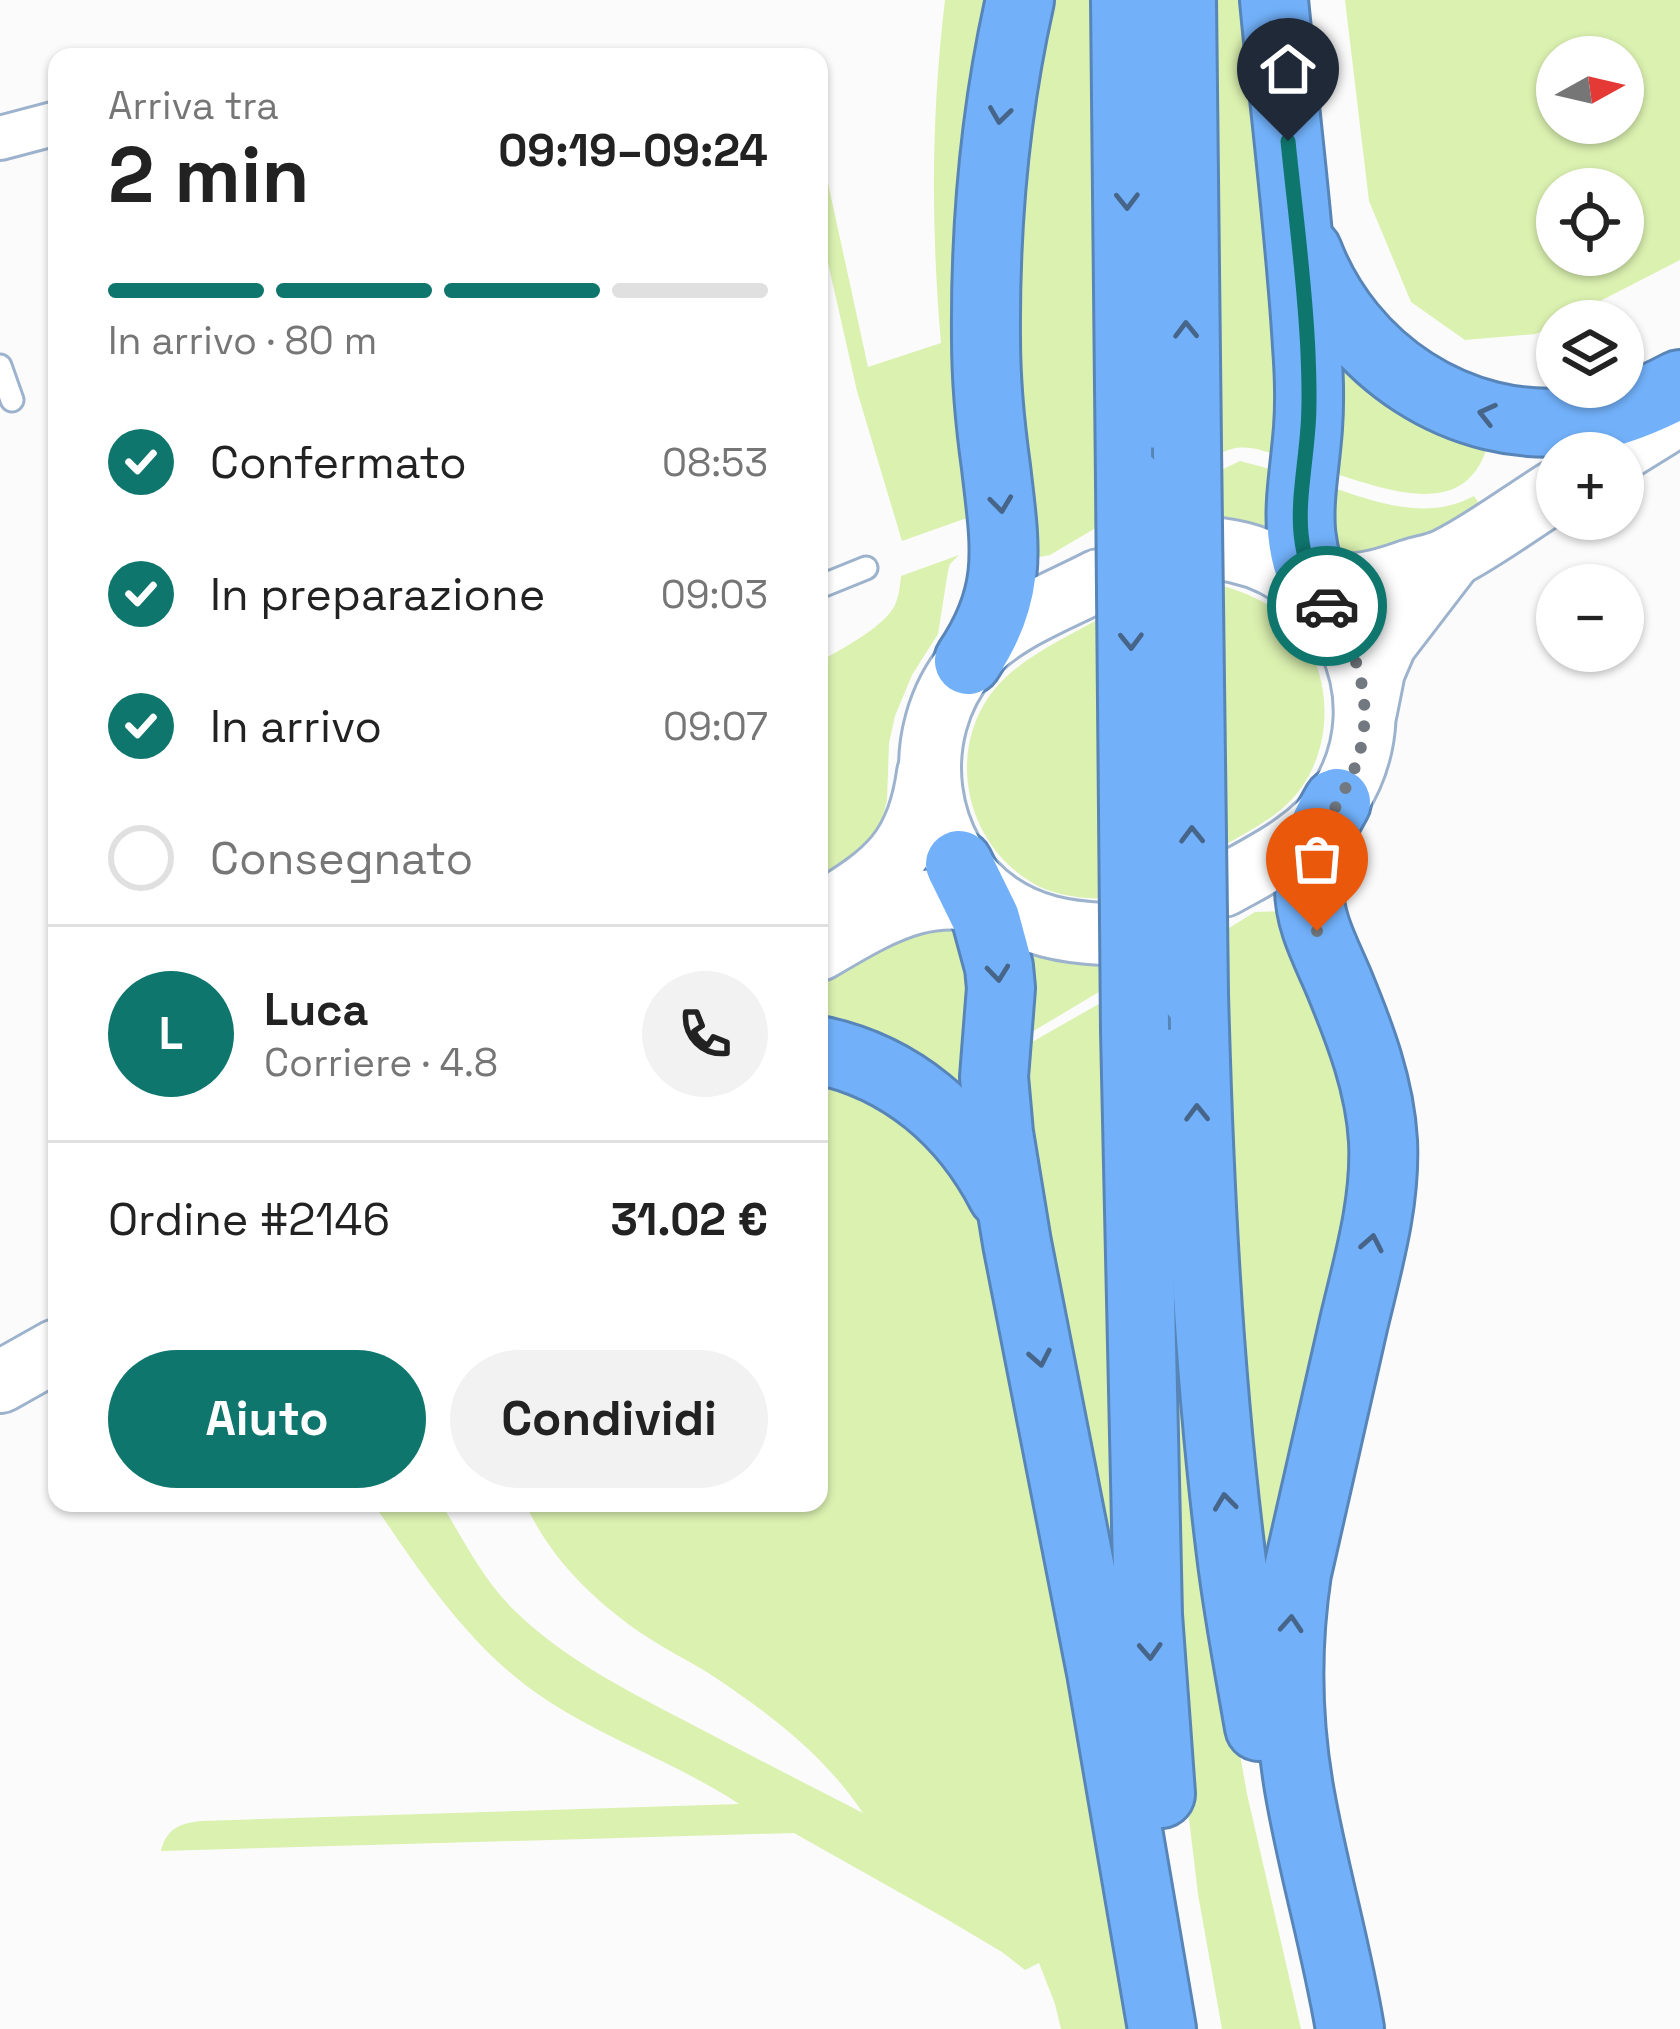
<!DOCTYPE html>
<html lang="it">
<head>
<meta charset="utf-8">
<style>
  :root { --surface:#fff; --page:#f2f2f2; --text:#222; --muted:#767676; --line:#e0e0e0; --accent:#0f766e }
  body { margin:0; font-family:"Space Grotesk",sans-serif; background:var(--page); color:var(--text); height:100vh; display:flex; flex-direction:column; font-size:45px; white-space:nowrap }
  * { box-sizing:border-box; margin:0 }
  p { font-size:39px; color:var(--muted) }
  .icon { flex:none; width:66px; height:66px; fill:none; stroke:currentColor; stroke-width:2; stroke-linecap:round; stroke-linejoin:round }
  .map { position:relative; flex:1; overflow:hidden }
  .panel { position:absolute; left:48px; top:48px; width:780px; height:1464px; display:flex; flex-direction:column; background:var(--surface); border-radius:24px; box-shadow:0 3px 9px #0004 }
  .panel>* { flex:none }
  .needle { width:78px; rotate:82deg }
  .tools { position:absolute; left:1536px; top:36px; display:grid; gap:24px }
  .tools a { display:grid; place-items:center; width:108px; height:108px; border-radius:50%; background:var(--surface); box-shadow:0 3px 9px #0004; font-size:60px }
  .pin { position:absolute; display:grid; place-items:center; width:102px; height:102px; color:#fff; margin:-123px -51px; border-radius:50% 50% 50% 0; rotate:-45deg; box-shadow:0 0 12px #0007 }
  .pin .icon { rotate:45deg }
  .courier { position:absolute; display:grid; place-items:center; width:120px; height:120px; margin:-60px; border:9px solid #0f766e; border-radius:50%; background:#fff; color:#222; box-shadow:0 3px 15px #0007 }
  .summary em { font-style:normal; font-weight:700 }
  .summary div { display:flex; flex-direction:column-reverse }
  .summary { display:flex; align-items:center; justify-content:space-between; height:204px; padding:0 60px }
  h1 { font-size:78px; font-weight:700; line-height:90px }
  .bar { display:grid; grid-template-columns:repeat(4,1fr); gap:18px 12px; align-content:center; height:144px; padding:0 60px }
  .bar i { height:15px; border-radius:9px; background:var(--line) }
  .bar .on { background:var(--accent) }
  .bar p { grid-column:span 4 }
  .line { display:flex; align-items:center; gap:30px; padding:0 60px; border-top:3px solid var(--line) }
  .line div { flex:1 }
  .round { display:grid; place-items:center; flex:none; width:126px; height:126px; border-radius:63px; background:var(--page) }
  ol { padding:0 60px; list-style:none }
  li { display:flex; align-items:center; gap:36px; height:132px }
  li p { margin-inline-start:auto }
  li .icon { padding:12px; border-radius:50%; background:var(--accent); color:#fff; stroke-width:4 }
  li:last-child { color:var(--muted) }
  li i { width:66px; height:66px; border:6px solid var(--line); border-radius:50% }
  .primary-button { display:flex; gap:24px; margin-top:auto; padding:24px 60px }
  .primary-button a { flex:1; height:138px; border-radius:72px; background:var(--accent); color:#fff; font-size:48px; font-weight:700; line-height:138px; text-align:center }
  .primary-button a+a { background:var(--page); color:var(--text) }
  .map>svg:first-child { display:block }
  .green { fill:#dbf1b0; fill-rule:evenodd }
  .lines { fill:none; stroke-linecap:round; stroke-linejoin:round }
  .lane-casing { stroke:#9db3cd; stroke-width:27 }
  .street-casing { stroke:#9db3cd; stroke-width:48 }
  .secondary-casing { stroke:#9db3cd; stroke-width:66 }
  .highway-casing { stroke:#5885b8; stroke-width:72 }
  .lane { stroke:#fff; stroke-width:21 }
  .street { stroke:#fff; stroke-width:42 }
  .secondary { stroke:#fff; stroke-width:60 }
  .highway { stroke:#72b1fa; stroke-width:66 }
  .highway-bridge-casing { stroke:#5885b8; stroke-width:72; stroke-linecap:butt }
  .highway-bridge { stroke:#72b1fa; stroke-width:66 }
  .oneway { stroke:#466588 }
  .done { stroke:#72787f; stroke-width:12; stroke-dasharray:0 21.6 }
  .route { stroke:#0f766e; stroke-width:15 }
</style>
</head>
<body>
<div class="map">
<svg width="1680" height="2029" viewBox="0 0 1680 2029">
  <rect width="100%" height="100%" fill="#fbfbfb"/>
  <g class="green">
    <path d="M945,0H1000L981,513L902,541L857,391L819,223V142L868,367L941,343C931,228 931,115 945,0Z"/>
    <polygon points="1039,0 1091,0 1102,498 1099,526 1050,555 1029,559 1016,481 1019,111"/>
    <path d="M1215,0H1255L1285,458C1261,450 1243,441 1219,454L1216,431L1219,298Z"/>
    <path d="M1345,0H1680V260L1536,334L1465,340L1411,302L1369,201ZM1557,57H1623V123H1557ZM1557,189H1623V255H1557Z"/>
    <path d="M1330,342L1489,439C1470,526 1383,488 1324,470Z"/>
    <polygon points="1240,461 1282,472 1277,535 1219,520 1219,471"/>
    <path d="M1322,484C1371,500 1424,523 1474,496L1480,505L1396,559L1332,563Z"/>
    <path d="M959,555L950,564L948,571L938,634L912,675L895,716L889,743L887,800L882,820L872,839L858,854L819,880V662C841,649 881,629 894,607C899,597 900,586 901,576Z"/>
    <path d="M1220,585C1247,593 1274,604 1293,625C1335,672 1335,752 1293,798C1274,819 1247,832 1223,846Z"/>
    <path d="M1100,618L1103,899C1081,898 1060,896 1040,887C974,854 947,770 983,706C1008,662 1059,642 1100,618Z"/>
    <polygon points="1291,911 1366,1145 1267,1587 1236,1284 1224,931 1255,912"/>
    <polygon points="942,927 957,932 968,969 974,1101 819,1027 819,967 889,938"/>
    <polygon points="1016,947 1070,963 1104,964 1104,989 1015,1042"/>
    <polygon points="1104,1001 1118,1622 1019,1135 1025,1046"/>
    <path d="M819,1069L910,1109L990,1228L1148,2029H1061L1055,2004L1039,1963L1025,1970L1002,1952L943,1917L794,1833L161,1851C166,1829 180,1823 201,1821L739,1804C673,1760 592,1735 528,1687C463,1638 418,1569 373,1503H441C463,1539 483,1580 514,1610C565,1660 628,1691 691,1724C748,1754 806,1784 863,1813C825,1756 770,1714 713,1676C690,1661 664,1649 641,1633C592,1599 550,1558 525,1503H819Z"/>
    <polygon points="1164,1255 1179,1255 1225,1670 1247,1794 1301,2029 1222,2029 1198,1894 1182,1760"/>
  </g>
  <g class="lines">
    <g class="lane-casing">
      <g id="lane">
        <polyline points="0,366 12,400"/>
        <polyline points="819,587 866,568"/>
      </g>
    </g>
    <g class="street-casing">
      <polyline id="street" points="0,138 57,123"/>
    </g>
    <g class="secondary-casing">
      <g id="secondary">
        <polyline points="1617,453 1680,414"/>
        <path d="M1220,549C1339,564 1404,696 1339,799C1312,841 1266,862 1223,886"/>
        <path d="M1285,570C1335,591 1362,588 1411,570C1423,566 1435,565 1447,559C1482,542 1523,511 1557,490"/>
        <path d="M1099,580C1055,603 1000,622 968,661C907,734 921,850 999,904C1031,926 1065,932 1103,934"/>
        <polyline points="1366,711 1374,671 1386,643 1452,557"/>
        <path d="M826,910C888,873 918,848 928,773"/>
        <path d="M819,950C885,911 938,878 1014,914"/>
        <polyline points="0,1382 57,1350"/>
      </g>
    </g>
    <g class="highway-casing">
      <g id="highway">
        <polyline points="1125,0 1130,482"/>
        <polyline points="1182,0 1187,447"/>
        <path d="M1274,0C1285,115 1300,230 1307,346C1309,372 1310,401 1308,428C1303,495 1287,542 1326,604"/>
        <path d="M1308,252C1349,360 1459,435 1576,421C1612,416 1648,401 1680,384"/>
        <path d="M968,661C1015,592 1005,545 996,467C990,424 986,381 986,338C985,225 995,111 1020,0"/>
        <path d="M1337,802C1322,828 1309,856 1309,888C1309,922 1326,952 1339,983C1360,1034 1380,1086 1383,1141C1386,1202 1368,1263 1354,1322C1335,1406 1316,1489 1297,1573C1286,1646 1287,1721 1300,1794C1314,1873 1337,1950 1350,2029"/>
        <polyline points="959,864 986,919 999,967 1001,988 994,1077 999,1133 1017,1243 1101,1672 1162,2029"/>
        <path d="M1194,994C1199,1182 1208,1368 1231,1554C1238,1612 1249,1669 1259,1727"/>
        <polyline points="1135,1030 1148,1615 1161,1794"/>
        <path d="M819,1050C901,1067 964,1121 1002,1195"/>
      </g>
    </g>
    <use href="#lane" class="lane"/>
    <use href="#street" class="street"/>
    <use href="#secondary" class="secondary"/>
    <use href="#highway" class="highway"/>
    <g class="highway-bridge-casing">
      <g id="highway-bridge">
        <polyline points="1187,447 1194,994"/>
        <polyline points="1130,482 1135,1030"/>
      </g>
    </g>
    <use href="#highway-bridge" class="highway-bridge"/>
  </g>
  <defs><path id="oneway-chevron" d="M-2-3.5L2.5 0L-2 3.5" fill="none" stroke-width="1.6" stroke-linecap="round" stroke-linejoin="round" transform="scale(3)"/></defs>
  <g class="oneway">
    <use href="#oneway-chevron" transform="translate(1000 115) rotate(98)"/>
    <use href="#oneway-chevron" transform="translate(1127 201) rotate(89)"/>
    <use href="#oneway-chevron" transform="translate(1186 330) rotate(-91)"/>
    <use href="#oneway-chevron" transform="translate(1487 414) rotate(-166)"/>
    <use href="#oneway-chevron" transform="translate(1001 504) rotate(83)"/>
    <use href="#oneway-chevron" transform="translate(1131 641) rotate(89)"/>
    <use href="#oneway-chevron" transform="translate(1192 835) rotate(-91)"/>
    <use href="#oneway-chevron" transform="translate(998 973) rotate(84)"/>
    <use href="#oneway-chevron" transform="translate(1197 1113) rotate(-91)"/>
    <use href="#oneway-chevron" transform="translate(1372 1243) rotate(-79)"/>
    <use href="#oneway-chevron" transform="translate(1040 1358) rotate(79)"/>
    <use href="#oneway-chevron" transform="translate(1225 1502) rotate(-97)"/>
    <use href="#oneway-chevron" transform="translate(1291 1624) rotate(-86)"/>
    <use href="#oneway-chevron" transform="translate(1150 1651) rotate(87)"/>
  </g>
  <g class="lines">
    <path class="done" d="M1317,931C1298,861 1320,840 1349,781C1378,722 1364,657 1327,606"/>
    <path class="route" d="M1288,141C1295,211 1305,282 1308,353C1309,377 1310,403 1308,427C1303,496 1286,542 1327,606"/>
  </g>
</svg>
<div class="tools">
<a><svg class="needle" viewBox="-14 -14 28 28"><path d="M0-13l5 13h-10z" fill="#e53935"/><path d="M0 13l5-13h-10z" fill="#767676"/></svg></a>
<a><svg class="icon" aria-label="locate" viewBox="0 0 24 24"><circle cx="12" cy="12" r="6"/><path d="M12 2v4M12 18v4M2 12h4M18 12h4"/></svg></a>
<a><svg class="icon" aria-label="layers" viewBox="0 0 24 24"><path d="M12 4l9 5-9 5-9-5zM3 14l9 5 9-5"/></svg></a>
<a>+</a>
<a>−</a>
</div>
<div class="pin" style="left:1317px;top:931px;background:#ea580c"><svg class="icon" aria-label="bag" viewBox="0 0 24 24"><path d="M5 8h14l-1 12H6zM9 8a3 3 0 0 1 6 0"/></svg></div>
<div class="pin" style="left:1288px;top:141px;background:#1f2937"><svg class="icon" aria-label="home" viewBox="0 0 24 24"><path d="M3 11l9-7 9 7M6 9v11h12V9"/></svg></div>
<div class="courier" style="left:1327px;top:606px"><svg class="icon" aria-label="car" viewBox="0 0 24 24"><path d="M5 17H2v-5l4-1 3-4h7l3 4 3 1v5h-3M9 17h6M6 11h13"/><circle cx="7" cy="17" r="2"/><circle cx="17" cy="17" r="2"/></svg></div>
<section class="panel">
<div class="summary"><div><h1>2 min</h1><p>Arriva tra</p></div><em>09:19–09:24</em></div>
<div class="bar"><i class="on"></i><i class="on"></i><i class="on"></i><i></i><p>In arrivo · 80 m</p></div>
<ol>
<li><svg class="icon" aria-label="check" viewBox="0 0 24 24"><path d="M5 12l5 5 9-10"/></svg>Confermato<p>08:53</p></li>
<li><svg class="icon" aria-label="check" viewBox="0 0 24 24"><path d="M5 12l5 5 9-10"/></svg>In preparazione<p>09:03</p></li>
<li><svg class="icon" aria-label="check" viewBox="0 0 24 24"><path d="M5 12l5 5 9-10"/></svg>In arrivo<p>09:07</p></li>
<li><i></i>Consegnato</li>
</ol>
<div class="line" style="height:216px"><b class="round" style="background:var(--accent);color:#fff">L</b><div><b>Luca</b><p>Corriere · 4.8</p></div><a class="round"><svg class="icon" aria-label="phone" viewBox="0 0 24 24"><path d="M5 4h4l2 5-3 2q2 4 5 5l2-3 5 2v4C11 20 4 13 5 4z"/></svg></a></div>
<div class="line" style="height:156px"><div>Ordine #2146</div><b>31.02 €</b></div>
<div class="primary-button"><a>Aiuto</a><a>Condividi</a></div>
</section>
</div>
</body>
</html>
